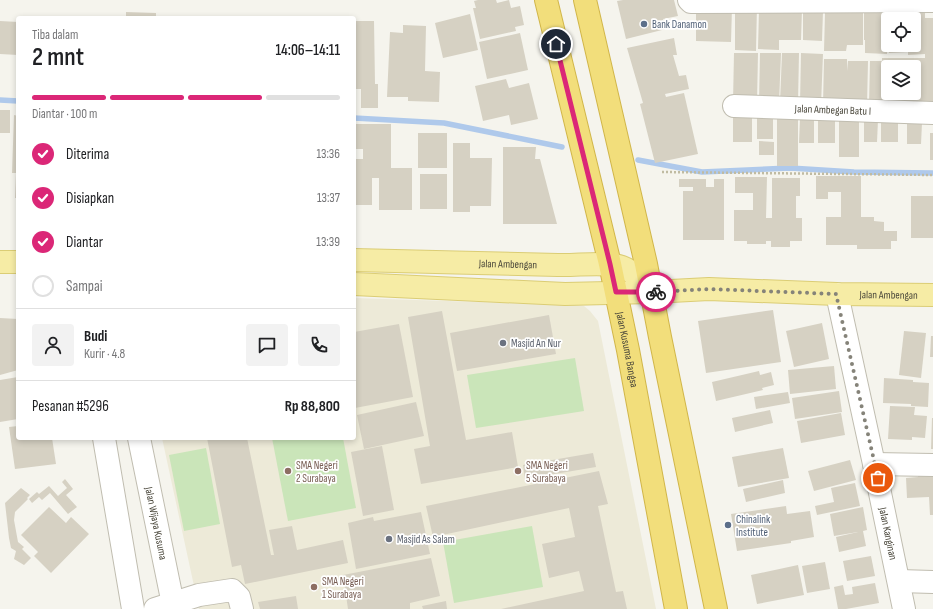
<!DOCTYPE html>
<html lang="id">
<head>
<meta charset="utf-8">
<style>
  :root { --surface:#fff; --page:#f2f2f2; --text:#202124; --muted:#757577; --line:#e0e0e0; --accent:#db2777 }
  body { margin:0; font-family:"Sofia Sans Condensed",sans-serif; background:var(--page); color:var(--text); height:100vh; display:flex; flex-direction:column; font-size:15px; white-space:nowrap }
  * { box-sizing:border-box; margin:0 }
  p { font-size:13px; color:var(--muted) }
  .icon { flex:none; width:22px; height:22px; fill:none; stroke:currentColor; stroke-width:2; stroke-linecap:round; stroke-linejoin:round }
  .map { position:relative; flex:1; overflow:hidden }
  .side { position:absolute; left:16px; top:16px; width:340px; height:424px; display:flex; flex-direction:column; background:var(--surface); border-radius:4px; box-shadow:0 2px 6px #0003 }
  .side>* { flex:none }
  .controls { position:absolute; left:881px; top:12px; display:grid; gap:8px }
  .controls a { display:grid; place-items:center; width:40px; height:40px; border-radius:4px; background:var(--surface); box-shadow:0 2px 6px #0003; font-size:20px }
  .pin { position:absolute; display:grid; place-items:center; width:34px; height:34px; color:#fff; margin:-17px; border:2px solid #fff; border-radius:50%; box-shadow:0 1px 4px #0007 }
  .courier { position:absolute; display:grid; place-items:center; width:40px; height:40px; margin:-20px; border:3px solid #db2777; border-radius:50%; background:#fff; color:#222; box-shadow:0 1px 5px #0007 }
  .headline em { font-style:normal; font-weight:600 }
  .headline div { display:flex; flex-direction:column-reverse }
  .headline { display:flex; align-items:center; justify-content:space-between; height:68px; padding:0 16px }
  h1 { font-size:26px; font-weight:600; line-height:30px }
  .bar { display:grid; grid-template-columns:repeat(4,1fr); gap:6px 4px; align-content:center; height:48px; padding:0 16px }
  .bar i { height:5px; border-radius:3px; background:var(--line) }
  .bar .current { background:var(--accent) }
  .bar p { grid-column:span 4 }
  .line { display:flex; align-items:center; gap:10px; padding:0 16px; border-top:1px solid var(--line) }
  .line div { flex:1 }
  .round { display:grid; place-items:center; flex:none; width:42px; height:42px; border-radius:4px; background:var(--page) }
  ol { padding:0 16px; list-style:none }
  li { display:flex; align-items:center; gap:12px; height:44px }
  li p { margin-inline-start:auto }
  li .icon { padding:4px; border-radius:50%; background:var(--accent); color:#fff; stroke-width:4 }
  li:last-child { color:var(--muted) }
  li i { width:22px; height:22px; border:2px solid var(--line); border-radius:50% }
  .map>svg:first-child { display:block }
  .education { fill:#edead8 }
  .green { fill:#cae5b9 }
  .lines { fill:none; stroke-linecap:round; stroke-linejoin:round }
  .stream { stroke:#afc9eb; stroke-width:5.5 }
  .building { fill:#d6d1c3; fill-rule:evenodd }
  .minor-casing { stroke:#c0bdb0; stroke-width:24 }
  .major-casing { stroke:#dbcd75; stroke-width:24 }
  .highway-casing { stroke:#d1b64a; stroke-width:24 }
  .path { stroke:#c0bba2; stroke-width:2.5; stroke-dasharray:2 2; stroke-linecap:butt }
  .minor { stroke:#fff; stroke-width:22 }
  .major { stroke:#f6eca5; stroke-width:22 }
  .highway { stroke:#f2de7b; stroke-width:22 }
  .done { stroke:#858379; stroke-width:4; stroke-dasharray:0 7.2 }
  .route { stroke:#db2777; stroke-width:5 }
  .service-dot { fill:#5c6f8a; stroke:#fff; stroke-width:1.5 }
  .worship-dot { fill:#6b7280; stroke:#fff; stroke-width:1.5 }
  .education-dot { fill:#8d6e63; stroke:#fff; stroke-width:1.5 }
  .labels { text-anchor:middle; stroke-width:3.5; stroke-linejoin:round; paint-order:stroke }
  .service-label { font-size:11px; fill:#4e5e75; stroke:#fff; text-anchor:start }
  .street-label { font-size:11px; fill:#49463a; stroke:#fff }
  .worship-label { font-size:11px; fill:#5b616d; stroke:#fff; text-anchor:start }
  .education-label { font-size:11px; fill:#785e54; stroke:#fff; text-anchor:start }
</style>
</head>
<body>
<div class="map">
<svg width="933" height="609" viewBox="0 0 933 609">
  <rect width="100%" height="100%" fill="#f5f4ed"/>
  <polygon class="education" points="354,298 574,305 584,306 590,311 598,321 656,609 199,609 162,438 354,438"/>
  <g class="green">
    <polygon points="575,358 584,411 476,428 467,375"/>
    <polygon points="272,438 343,438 356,508 288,521"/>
    <polygon points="206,448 220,524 184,531 169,455"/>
    <polygon points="532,526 543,587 454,603 443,542"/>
  </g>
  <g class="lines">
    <g class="stream">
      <polyline points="0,100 18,101"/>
      <polyline points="354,118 444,123 562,147"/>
      <polyline points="638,160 702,172 790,168 854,172 933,173"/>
    </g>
  </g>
  <g class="building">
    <polygon points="478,0 496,0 497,3 509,0 511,8 520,6 524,25 515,27 516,31 480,39 473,8 476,8 474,1"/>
    <polygon points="623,0 674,0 678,16 663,19 666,29 626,39 617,1"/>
    <path d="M889,3L925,10V18H933V106L869,105L870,61H882V58H925V54L908,55V52L889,53V45H914V19H889ZM888,67H914V93H888Z"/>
    <polygon points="696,4 732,7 731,42 696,41"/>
    <polygon points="735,4 757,5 756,51 735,50"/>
    <polygon points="759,9 802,9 801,40 779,40 779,50 758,49"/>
    <polygon points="848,9 863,9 863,45 847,45 846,51 824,51 825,13 848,13"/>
    <polygon points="864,10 883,11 882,38 887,38 887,54 865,53 865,40 864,40"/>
    <polygon points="803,11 823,11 822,41 803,40"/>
    <polygon points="126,12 156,13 156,18 126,18"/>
    <polygon points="470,14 478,50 443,58 435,23"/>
    <polygon points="0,21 18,22 18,55 0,54"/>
    <polygon points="354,21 374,21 375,84 378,84 378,108 361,108 361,89 354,89"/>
    <polygon points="403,25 426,26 425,71 440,72 439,102 408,101 408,97 387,97 390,32 403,33"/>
    <polygon points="520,33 528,70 487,79 479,42"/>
    <polygon points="674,38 677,55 673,55 679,76 686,75 689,89 665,94 666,97 684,93 698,154 655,163 640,104 643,103 627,48"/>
    <polygon points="734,53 758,53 757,103 733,102"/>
    <polygon points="760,53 781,53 779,103 759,103"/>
    <polygon points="782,53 799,53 798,103 780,103"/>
    <polygon points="801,53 823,54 821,105 800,104"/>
    <polygon points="824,59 847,59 847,71 848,61 868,61 867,106 823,105"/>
    <polygon points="506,79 509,88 529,83 538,119 511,125 509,115 483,121 475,86"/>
    <rect x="757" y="107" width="16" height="32"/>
    <rect x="0" y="110" width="10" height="23"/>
    <rect x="777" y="112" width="21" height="54"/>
    <rect x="818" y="112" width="17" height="31"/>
    <rect x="733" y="113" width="19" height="29"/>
    <polygon points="14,115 18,116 18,198 15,198 16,173 12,173"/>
    <polygon points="800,119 814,119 814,143 799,143"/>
    <polygon points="864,120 878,120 877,142 864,142"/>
    <rect x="881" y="120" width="17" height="22"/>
    <rect x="839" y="121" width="20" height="36"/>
    <polygon points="907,123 922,123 921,144 907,144"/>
    <polygon points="354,124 391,124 391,168 412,168 412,210 379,210 379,178 372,178 372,205 354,205 354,159 363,159 363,149 354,149"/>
    <rect x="418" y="133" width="29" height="35"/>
    <rect x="930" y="133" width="3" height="27"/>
    <polygon points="759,141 774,142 774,155 759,155"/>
    <polygon points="453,143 470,143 470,158 492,158 491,206 470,206 470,212 453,212"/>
    <polygon points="503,147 536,147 535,159 540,159 557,224 503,224"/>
    <rect x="420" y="174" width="27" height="35"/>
    <polygon points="816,176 861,176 861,217 874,217 874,221 884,222 884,231 897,231 897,241 891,241 891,249 857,249 857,245 826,245 826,217 841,217 841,192 828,192 828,199 816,199"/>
    <polygon points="735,177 767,177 766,218 772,218 772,178 800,178 800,196 796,196 796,218 802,218 802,241 790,241 790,247 771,247 771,241 766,241 766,244 747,244 747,241 734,241 734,210 753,210 753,193 735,193"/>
    <polygon points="679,179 706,179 706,187 714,187 714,179 724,179 724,240 683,240 683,191 693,191 693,187 679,187"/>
    <rect x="911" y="196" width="22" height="42"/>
    <polygon points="773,310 781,362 706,373 698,321"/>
    <polygon points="442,311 466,440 512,432 518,467 421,484 414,449 430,446 408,317"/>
    <polygon points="549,315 556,354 457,371 450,333"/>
    <polygon points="0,318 18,319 18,370 0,375"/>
    <polygon points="822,323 829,359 794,367 786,331"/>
    <polygon points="399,324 413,397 355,408 354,401 354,332"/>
    <polygon points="904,331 926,333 921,378 899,375"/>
    <polygon points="931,336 933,336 933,357 930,357"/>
    <polygon points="834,366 836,389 790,394 788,370"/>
    <polygon points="759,371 760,375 771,372 774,385 762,388 763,390 716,401 712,382"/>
    <polygon points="18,377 18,406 16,407 18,419 0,422 0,380"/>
    <polygon points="884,378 913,380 913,382 929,383 928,407 911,406 911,404 883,403"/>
    <polygon points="839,391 842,412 795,419 792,398"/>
    <polygon points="788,392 790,403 756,409 754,397"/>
    <polygon points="416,402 424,436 364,449 357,415"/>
    <polygon points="890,406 915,407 914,415 927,416 925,438 912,437 912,440 888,439"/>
    <polygon points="770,410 773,423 735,432 732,418"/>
    <polygon points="841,413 845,435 801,443 797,421"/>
    <polygon points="932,418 933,418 933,449 931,449"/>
    <polygon points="18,426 18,438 52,438 56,464 15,469 9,427"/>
    <polygon points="207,438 247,438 271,555 274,555 269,530 292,526 297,550 343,540 348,563 245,584 241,565 232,567"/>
    <polygon points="382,446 394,510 363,516 351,452"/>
    <polygon points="783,448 789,478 738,487 732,457"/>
    <polygon points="593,453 596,467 525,479 523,465"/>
    <polygon points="850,460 856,480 814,491 808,471"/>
    <polygon points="933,468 933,515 930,515 929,497 907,498 906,478 918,477 918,469"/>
    <polygon points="599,471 608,504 598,506 616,592 623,591 627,609 501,609 584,591 579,571 549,578 542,544 575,537 569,508 433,537 426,506"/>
    <polygon points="65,479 73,489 66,495 77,507 68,514 50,493 42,500 39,497 32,503 29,499 37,492 39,494 49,486 58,496 67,488 62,482"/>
    <polygon points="783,480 785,493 746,502 743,489"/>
    <polygon points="855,483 860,506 817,515 815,506 834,502 831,488"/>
    <polygon points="21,488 30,495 27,498 28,499 15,512 14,520 18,542 24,547 22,549 31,558 24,565 14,559 16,551 11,548 9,538 5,503"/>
    <polygon points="786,506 787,514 810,511 814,537 791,541 791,543 737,551 731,514"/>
    <polygon points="49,507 66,523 71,517 89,534 51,573 34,556 38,552 21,535"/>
    <polygon points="863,507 867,530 863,531 866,546 839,552 836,537 858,532 834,536 830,514"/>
    <polygon points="421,512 430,554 356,569 348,523 373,517 374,521"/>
    <polygon points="871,556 875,576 847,581 843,561"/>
    <polygon points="431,558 440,596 410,603 410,609 348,609 343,575"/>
    <polygon points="825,562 830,589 807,593 802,566"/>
    <polygon points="798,565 804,595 757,604 751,575"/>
    <polygon points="875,583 879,603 846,609 838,609 834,587 843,585 845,595 853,594 852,587"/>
    <polygon points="296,596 298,609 260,609 258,602"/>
    <polygon points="446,601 447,609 423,609 422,606"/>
  </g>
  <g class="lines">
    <g class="minor-casing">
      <g id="minor">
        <polyline points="689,0 691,2 933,1"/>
        <path id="s1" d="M734,106L933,113"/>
        <path id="s2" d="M837,294L874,464L904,609"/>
        <polyline points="104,438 133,609"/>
        <path id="s3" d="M139,438L174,609"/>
        <polyline points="874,464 933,465"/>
        <polyline points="899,581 933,582"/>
        <polyline points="155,609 199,595 232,590 239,597 242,609"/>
      </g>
    </g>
    <g class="major-casing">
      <g id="major">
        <path id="s4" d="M354,260C422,262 490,263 558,265C576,266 606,261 622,267C635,272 643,282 652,292"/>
        <polyline points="0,262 18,262"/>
        <path id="s5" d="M354,284L565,294L652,292L709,289L837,294L933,295"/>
      </g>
    </g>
    <g class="highway-casing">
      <g id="highway">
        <path id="s6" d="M546,0L610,264L628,350L676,609"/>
        <polyline points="585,0 646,264 660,337 716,609"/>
      </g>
    </g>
    <polyline class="path" points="662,172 933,175"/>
    <use href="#minor" class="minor"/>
    <use href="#major" class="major"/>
    <use href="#highway" class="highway"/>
  </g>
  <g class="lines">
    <polyline class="done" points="656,292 709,289 836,294 878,478"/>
    <polyline class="route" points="556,44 610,264 616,292 656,292"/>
  </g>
  <g class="service-dot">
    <circle cx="644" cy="24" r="4"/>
    <circle cx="728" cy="525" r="4"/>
  </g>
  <g class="worship-dot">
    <circle cx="503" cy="343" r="4"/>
    <circle cx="389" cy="539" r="4"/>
  </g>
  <g class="education-dot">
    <circle cx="288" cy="471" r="4"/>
    <circle cx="518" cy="471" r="4"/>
    <circle cx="314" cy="587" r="4"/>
  </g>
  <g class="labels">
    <g class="service-label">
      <text x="652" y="28">Bank Danamon</text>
      <text x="736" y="523">Chinalink<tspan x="736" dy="13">Institute</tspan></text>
    </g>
    <g class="street-label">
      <text dy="4" stroke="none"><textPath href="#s1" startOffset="99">Jalan Ambegan Batu I</textPath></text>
      <text dy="4" stroke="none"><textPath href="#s4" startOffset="154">Jalan Ambengan</textPath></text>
      <text dy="4" stroke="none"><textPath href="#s5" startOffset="535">Jalan Ambengan</textPath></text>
      <text dy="4" stroke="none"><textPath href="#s6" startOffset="359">Jalan Kusuma Bangsa</textPath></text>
      <text dy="4" stroke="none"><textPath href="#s3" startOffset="87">Jalan Wijaya Kusuma</textPath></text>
      <text dy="4" stroke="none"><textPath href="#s2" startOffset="245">Jalan Kanginan</textPath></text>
    </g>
    <g class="worship-label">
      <text x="511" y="347">Masjid An Nur</text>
      <text x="397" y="543">Masjid As Salam</text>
    </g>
    <g class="education-label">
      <text x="296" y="469">SMA Negeri<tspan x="296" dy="13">2 Surabaya</tspan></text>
      <text x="526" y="469">SMA Negeri<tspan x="526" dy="13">5 Surabaya</tspan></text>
      <text x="322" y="585">SMA Negeri<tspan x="322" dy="13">1 Surabaya</tspan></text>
    </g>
  </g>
</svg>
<div class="controls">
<a><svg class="icon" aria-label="locate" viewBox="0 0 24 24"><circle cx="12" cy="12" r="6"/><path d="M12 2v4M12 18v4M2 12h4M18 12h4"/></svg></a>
<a><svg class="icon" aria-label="layers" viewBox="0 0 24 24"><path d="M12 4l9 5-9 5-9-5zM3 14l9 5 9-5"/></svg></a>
</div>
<div class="pin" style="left:878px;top:478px;background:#ea580c"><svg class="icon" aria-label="bag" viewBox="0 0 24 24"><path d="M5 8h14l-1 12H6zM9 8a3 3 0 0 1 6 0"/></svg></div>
<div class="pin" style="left:556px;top:44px;background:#1f2937"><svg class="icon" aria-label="home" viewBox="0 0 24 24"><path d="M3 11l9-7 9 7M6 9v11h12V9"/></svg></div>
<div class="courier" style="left:656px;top:292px"><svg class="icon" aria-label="bike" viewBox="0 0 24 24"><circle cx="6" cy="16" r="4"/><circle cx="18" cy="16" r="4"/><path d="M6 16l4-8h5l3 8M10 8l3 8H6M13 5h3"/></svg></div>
<section class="side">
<div class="headline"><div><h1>2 mnt</h1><p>Tiba dalam</p></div><em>14:06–14:11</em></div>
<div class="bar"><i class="current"></i><i class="current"></i><i class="current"></i><i></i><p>Diantar · 100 m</p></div>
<ol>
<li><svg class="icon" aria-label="check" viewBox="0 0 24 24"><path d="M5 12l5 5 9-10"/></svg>Diterima<p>13:36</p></li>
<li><svg class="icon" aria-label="check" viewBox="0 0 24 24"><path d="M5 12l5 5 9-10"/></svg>Disiapkan<p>13:37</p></li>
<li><svg class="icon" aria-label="check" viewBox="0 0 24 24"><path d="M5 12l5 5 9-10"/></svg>Diantar<p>13:39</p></li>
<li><i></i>Sampai</li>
</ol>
<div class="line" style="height:72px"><a class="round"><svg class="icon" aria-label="person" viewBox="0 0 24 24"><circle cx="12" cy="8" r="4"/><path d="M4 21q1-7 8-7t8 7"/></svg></a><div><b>Budi</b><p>Kurir · 4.8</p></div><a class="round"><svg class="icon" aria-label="chat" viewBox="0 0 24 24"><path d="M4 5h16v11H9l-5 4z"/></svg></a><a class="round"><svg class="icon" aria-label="phone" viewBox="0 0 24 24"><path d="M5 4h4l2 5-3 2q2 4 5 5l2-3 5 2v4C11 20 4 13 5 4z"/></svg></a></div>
<div class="line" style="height:52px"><div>Pesanan #5296</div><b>Rp 88,800</b></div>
</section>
</div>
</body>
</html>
